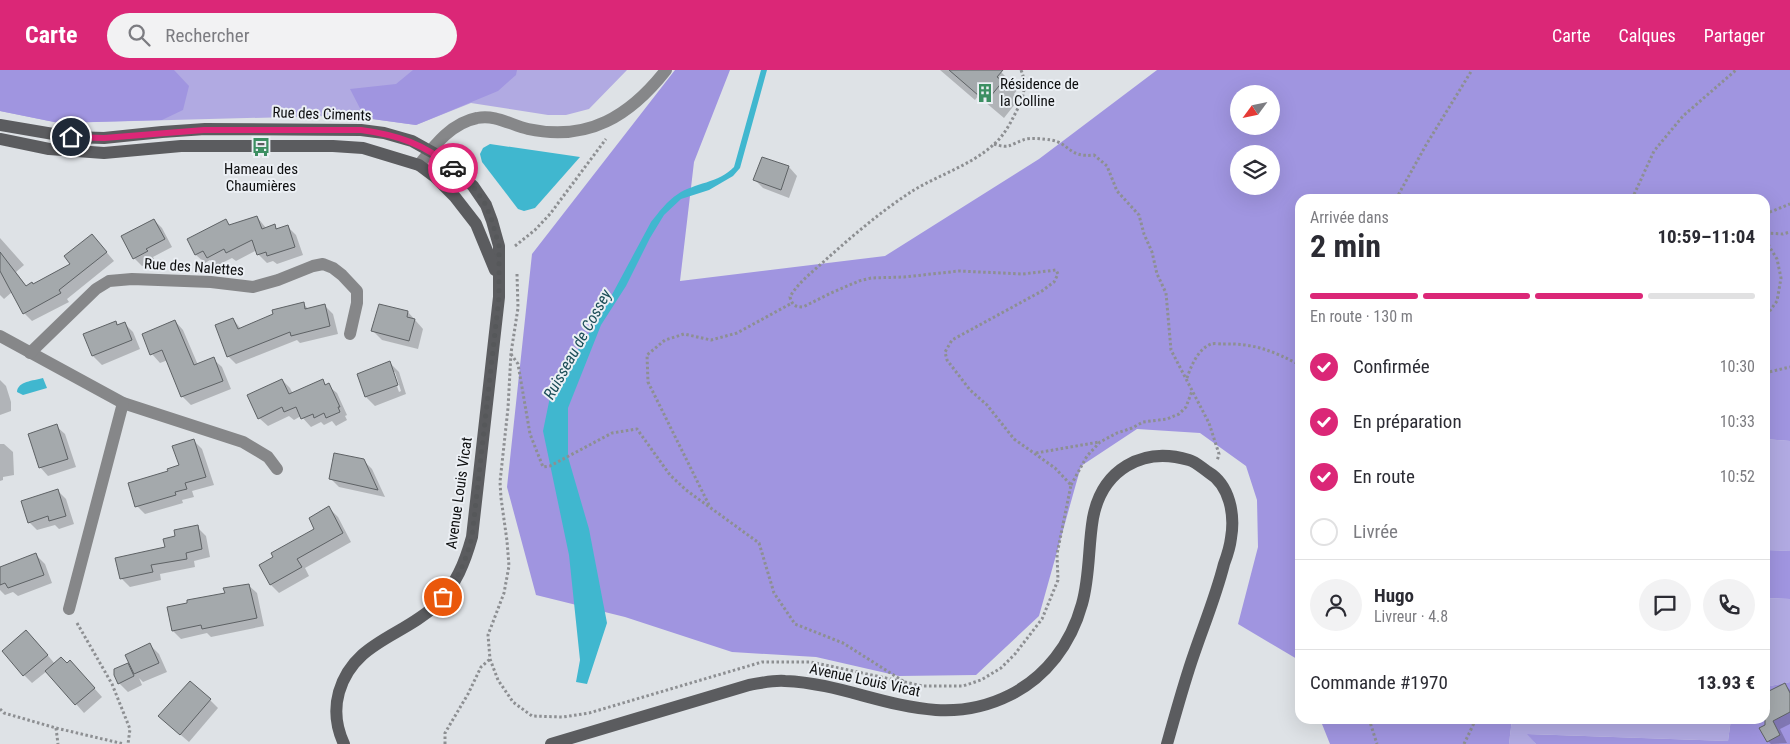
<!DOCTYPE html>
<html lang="fr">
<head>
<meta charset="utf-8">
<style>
  :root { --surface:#fff; --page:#f2f2f3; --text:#2b2b33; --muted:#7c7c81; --line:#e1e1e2; --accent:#db2777 }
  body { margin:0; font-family:"Roboto Condensed",sans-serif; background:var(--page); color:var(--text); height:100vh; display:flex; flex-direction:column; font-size:19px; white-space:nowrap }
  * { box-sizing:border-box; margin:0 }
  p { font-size:16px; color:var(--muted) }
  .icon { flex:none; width:28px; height:28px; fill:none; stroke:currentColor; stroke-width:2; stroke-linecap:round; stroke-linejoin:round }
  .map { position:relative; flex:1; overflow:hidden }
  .side { position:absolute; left:1295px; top:124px; width:475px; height:530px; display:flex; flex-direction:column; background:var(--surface); border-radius:15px; box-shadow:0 5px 20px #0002 }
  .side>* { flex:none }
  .needle { width:32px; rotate:237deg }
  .buttons { position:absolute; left:1230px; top:15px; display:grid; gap:10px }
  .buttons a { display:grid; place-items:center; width:50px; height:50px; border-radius:50%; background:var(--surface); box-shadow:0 5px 20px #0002; font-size:25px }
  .pin { position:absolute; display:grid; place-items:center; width:42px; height:42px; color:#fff; margin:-21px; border:2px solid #fff; border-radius:50%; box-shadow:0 1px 5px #0007 }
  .courier { position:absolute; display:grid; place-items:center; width:50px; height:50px; margin:-25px; border:4px solid #db2777; border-radius:50%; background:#fff; color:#222; box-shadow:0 1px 6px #0007 }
  .headline em { font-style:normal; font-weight:700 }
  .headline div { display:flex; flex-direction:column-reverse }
  .headline { display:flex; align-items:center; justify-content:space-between; height:85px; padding:0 15px }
  h1 { font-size:32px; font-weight:700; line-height:38px }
  .bar { display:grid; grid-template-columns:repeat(4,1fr); gap:8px 5px; align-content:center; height:60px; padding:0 15px }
  .bar i { height:6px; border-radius:4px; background:var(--line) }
  .bar .selected { background:var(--accent) }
  .bar p { grid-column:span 4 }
  .line { display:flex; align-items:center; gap:12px; padding:0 15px; border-top:1px solid var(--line) }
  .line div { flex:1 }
  .round { display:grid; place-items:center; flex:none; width:52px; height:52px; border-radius:26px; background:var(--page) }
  ol { padding:0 15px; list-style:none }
  li { display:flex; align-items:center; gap:15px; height:55px }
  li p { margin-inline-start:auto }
  li .icon { padding:5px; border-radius:50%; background:var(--accent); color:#fff; stroke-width:4 }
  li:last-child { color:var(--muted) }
  li i { width:28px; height:28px; border:2px solid var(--line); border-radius:50% }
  header { display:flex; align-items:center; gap:30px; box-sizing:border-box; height:70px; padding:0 25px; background:var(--accent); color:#fff }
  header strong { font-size:24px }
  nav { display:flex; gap:28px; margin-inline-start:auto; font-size:18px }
  .search { width:350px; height:45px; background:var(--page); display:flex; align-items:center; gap:12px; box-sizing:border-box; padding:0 18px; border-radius:28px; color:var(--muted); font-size:19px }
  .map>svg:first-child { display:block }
  .green { fill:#b1aae2 }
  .forest { fill:#a095e0; fill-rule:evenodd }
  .water { fill:#40b7cf }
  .shadow { fill:#0003; fill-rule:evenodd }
  .building { fill:#a4a9ac; stroke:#5e6265 }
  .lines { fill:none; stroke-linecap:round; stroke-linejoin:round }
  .path { stroke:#8d8f92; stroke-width:3; stroke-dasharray:2.5 2.5; stroke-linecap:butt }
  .street { stroke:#868789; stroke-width:12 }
  .secondary { stroke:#5b5c5f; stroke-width:12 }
  .done { stroke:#56585a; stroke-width:5; stroke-dasharray:0 9 }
  .route { stroke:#db2777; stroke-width:6 }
  .labels { text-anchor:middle; stroke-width:4; stroke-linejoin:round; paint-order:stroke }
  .poi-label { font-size:15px; fill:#0d0e0f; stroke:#ebeff4; text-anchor:start }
  .street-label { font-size:15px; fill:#0d0e0f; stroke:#ebeff4 }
  .water-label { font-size:16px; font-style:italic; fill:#1c4e58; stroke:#ebeff4 }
</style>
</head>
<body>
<header>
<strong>Carte</strong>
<div class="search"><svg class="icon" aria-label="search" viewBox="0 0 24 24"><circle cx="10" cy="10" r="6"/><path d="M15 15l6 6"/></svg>Rechercher</div>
<nav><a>Carte</a><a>Calques</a><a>Partager</a></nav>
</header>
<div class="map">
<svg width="1790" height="674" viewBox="0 0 1790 674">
  <rect width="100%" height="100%" fill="#dee2e6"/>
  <g class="green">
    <polygon points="0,0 627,0 589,39 566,45 548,45 471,33 416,55 365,48 328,46 59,53 0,41"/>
    <polygon points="1765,369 1790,371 1790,481 1765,480"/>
    <polygon points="1765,528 1790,529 1790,612 1765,617"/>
    <polygon points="1512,649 1731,649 1728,671 1528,664 1536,674 1509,674"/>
  </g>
  <g class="forest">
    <polygon points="0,0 174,0 189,16 183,40 162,50 59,53 0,41"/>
    <polygon points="413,0 517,0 516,5 498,21 416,55 365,48 350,19 396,14"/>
    <path d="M675,0H730L694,92L680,211L885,186L1039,89L1157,0H1790V371L1765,369V129H1300V595L1297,589L1238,554L1258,477L1257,430L1246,396L1200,363L1137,359L1081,396L1039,546L976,605L899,606L816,587L732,582L625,547L536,525L507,417L532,184ZM1239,24H1271V56H1239ZM1239,84H1271V116H1239Z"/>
    <polygon points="1765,480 1790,481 1790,529 1765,528"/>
    <polygon points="1790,612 1790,674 1536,674 1527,664 1728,671 1731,649 1765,649 1765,617"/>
    <polygon points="1320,649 1512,649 1509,674 1330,674"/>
  </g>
  <g class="water">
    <path d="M761,0H767L740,98L733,106L709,120L681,129L664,145L650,168L626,216L601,255L568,338V387L589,459L607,553L587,614L576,612L580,590L569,485L543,361L550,327L573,287L600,247L651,152C659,142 667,131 678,124C694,113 719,113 734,97Z"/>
    <polygon points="490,74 580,87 535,138 524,141 518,139 482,92 480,84 483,78"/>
    <path d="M43,308L47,318L23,325L17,322C18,311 33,311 43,308Z"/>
  </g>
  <g class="shadow">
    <polygon points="940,0 999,0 1018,19 1014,24 1019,29 1004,48 978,26 975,30"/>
    <polygon points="789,97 797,106 789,128 763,118 754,109"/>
    <polygon points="257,147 266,158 274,156 278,160 287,156 296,165 303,185 277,194 273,191 267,193 258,184 257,180 236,191 232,188 216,196 210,190 205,193 196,185 189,170 226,151 231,156"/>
    <polygon points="154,150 162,158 172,177 153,187 154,189 142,196 134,188"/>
    <polygon points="92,165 114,191 67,229 69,232 32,251 24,243 12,222 4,229 0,225 0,168 24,195 16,202 27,217 33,215 72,195"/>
    <polygon points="303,233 309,240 324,235 333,244 338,264 300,273 297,270 236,294 228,286 233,249 241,259"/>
    <polygon points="408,242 423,259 418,279 382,270 373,261"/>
    <polygon points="175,251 183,260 198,295 213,289 222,297 231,319 191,335 182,326 168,290 160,293 152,284"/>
    <polygon points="115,253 119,256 124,253 133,262 140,279 102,295 93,286"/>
    <path d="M390,293L399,302L406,324L375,336L366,327L358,304ZM392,302H395L401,321L399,322Z"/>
    <polygon points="0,310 6,316 11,332 11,341 0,345"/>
    <polygon points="282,310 290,318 293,324 322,311 337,323 347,345 345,346 347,350 336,356 332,351 324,355 321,352 311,357 301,346 294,350 289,346 268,356 259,348"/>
    <polygon points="56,356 65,364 76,397 48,406 40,397"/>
    <polygon points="194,371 202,379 214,415 192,421 194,427 182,430 183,433 145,444 137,436 170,402 180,396"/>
    <polygon points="0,374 4,374 13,382 14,405 3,407 3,410 0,411"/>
    <polygon points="363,390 372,399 385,427 339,417 331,409"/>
    <polygon points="58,421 66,429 74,454 59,459 55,455 37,460 29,452"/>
    <polygon points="329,438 338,447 351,472 305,498 309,506 279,523 271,515 260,496 316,459"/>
    <polygon points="197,457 206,466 210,487 194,491 195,497 160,504 161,510 130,517 121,508 166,478 177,467"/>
    <polygon points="36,485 45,494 52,513 18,526 13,522 5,525 0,520 0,498"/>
    <polygon points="248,515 257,523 264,556 211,567 207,563 181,569 173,561 226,524"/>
    <polygon points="35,570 55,594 67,594 79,601 102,627 84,643 47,601 32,613 24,605"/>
    <polygon points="150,575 159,584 167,602 143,612 139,608 142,615 128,622 119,613 128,594 133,599"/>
    <polygon points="1785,615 1790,620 1790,654 1780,659 1787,673 1771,674 1768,671 1769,654 1765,647 1765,624"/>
    <polygon points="210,630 218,638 189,672 168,654"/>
  </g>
  <g class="building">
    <polygon points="949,0 1003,0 997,7 1003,11 986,32"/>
    <polygon points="762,87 789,96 781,120 753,110"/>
    <polygon points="257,146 262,159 275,154 276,159 288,155 295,177 267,186 266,182 257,185 252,170 226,183 224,179 207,188 203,181 195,185 187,169 226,149 229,155"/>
    <polygon points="154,149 165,169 146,179 148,181 133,189 121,166"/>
    <polygon points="92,164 107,182 59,220 61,223 23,244 0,201 0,182 26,216 32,212 33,214 70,194 64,186"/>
    <polygon points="304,232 305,239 325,234 330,256 291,266 290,262 227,287 215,255 233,248 238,259 273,244 272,240"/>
    <polygon points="379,234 408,241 407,247 415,249 409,271 371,261"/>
    <polygon points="175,250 194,295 214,287 223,311 181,327 162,280 150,285 142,264"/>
    <polygon points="116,251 117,255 125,252 132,270 92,286 83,264"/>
    <polygon points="390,291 398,315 365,327 357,304"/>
    <polygon points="282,309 289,324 323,309 325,315 329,313 340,337 338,337 340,342 326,348 324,343 314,348 313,344 301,349 296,337 284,342 282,337 258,349 247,325"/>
    <polygon points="57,354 68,389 39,398 28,364"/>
    <polygon points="194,369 206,407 185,413 187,419 175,422 176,425 135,437 128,413 168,401 167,399 179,395 172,376"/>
    <polygon points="334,383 364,389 378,420 329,409"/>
    <polygon points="58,419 66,446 49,451 48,446 28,453 21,431"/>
    <polygon points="329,436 343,463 297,489 302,497 270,515 259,495 273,487 271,483 314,459 309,448"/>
    <polygon points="198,455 202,479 186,483 187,489 151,495 153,502 120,509 115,488 165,477 163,469 175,466 174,460"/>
    <polygon points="36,483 44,505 8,518 5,513 0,515 0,497"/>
    <polygon points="249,514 257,548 202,559 201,555 172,561 167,537 187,533 187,530 225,523 223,518"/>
    <polygon points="26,560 48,585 23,606 2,581"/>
    <polygon points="150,573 159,593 134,604 125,585"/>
    <polygon points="61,587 67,593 70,590 95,618 75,635 45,601"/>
    <polygon points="128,593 134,606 118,614 114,605 114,599"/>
    <polygon points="190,611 211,629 180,665 158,646"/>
    <polygon points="1785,613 1790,623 1790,642 1773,651 1780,665 1767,672 1759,658 1765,655 1765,623"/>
  </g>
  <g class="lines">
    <g class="path">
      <path d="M994,74C1010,79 1009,75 1023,70C1030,67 1044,69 1051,70C1070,73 1068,88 1094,85L1107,96L1117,121L1139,145L1144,164L1152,182L1157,204L1166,223L1171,280L1209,353L1219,384L1217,391"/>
      <polyline points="1396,129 1426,75 1472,0"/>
      <polyline points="1632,129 1654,81 1683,46 1736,0"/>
      <polyline points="1765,144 1790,134"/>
      <polyline points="515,176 535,160 550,144 606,69"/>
      <path d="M517,204L518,238L511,283L508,338L500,412L501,428L507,471L509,496L504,523L488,565L490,589L498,610L513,632L532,646L563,647L589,643L762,592H811L923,616H963L981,610L1001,598L1015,584L1042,549L1058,510L1057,484L1071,415L1055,398L1014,369L987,335L970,320L947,290L945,282L952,270L1042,221L1054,212L1058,204L1056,200L1023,204L959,201L904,207L871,208L859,211L831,223L803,237C795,237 792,235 790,227C797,214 810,204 821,194C850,168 881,141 914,120C942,103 984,91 1004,63C1009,56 1013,48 1017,40C1024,27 1027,14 1021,0"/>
      <polyline points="1765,242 1769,242 1777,231 1781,208 1777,189 1769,176 1765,163 1783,164 1790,162"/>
      <polyline points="511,284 518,294 530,364 543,397 550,396 612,363 637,359 670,405 686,420 759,473 774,523 795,554 843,573 903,611 905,620"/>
      <polyline points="1765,303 1790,297"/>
      <path d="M1187,308C1191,296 1198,279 1211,274C1214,273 1220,274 1223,274C1254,273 1273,281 1300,295"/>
      <polyline points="1036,383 1099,372"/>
      <polyline points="1071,415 1087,386 1100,372 1117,363 1132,358 1143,352 1167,349 1179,344 1186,337 1192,321"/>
      <polyline points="709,435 648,312 647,285 665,270 684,264 711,270 737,263 792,233"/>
      <polyline points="77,553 112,614 130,659 128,674"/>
      <polyline points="0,639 4,643 56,658 124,674"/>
      <polyline points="1369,649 1377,674"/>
      <polyline points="56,658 58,674"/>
      <polyline points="445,674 445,663 468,624 481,597 490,589"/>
      <polyline points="1464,674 1476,649"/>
    </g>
    <g class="street">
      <path d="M419,95C434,76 451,53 477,48C495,44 511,55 528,59C588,72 630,46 666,0"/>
      <polyline points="0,266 123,333 243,372 268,387 277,399"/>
      <polyline points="30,283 96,219 109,211 132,209 211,212 253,217 278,210 313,196 323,194 333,198 342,205 357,221 357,233 350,264"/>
      <polyline points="69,539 123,333"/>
    </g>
    <g class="secondary">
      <path d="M0,55L71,67L104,68L162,62L205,59L361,60L384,63L412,71L439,86L473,116L486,135L492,151L499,176V227L472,467C465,492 456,515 437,534C403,567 354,571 339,622C334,640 336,657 344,674"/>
      <polyline points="0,69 49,79 104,83 181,76 333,76 363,78 419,95 435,107 455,127 476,154 495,200"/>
      <path d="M551,674L749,615C761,613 773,610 785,611C863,614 931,665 1010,625C1046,607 1071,574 1082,534C1090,506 1088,477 1093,448C1102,400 1142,376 1189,390C1196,392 1202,398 1208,402C1230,415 1235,445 1231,468C1230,477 1227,486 1224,494C1215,530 1200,564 1189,599C1181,624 1174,649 1167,674"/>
    </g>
  </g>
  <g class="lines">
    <path class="done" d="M443,527C459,509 466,489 472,467L499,227V176L492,151L486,135L473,116L453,98"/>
    <path class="route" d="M71,67L104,68L204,60H361C398,65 424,74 453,98"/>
  </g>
  <defs>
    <g id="building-bare" transform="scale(1.5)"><path d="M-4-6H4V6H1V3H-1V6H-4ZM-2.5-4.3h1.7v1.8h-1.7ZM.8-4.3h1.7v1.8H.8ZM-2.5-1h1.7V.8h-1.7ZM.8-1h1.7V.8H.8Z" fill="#3c8f62" stroke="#ebeff4" stroke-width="2.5" paint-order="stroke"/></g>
    <g id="bus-bare" transform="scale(1.5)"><path d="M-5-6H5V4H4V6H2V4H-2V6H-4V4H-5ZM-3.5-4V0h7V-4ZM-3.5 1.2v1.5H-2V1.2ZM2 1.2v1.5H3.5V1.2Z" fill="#3c8f62" stroke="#ebeff4" stroke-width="2.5" paint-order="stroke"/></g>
  </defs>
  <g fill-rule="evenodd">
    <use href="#building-bare" x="985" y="23"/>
    <use href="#bus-bare" x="261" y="77"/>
  </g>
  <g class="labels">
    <g class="poi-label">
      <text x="1000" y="19">Résidence de<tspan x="1000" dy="17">la Colline</tspan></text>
      <text x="261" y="104" text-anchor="middle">Hameau des<tspan x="261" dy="17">Chaumières</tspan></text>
    </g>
    <g class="street-label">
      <text transform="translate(322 44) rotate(2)" y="5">Rue des Ciments</text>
      <text transform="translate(194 197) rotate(4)" y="5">Rue des Nalettes</text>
      <text transform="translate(459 423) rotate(-82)" y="5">Avenue Louis Vicat</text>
      <text transform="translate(865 610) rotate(12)" y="5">Avenue Louis Vicat</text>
    </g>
    <g class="water-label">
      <text transform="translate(577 274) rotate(-61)" y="6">Ruisseau de Cossey</text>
    </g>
  </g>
</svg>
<div class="buttons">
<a><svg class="needle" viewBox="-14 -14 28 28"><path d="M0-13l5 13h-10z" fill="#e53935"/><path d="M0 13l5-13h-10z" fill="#7c7c81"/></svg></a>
<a><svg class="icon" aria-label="layers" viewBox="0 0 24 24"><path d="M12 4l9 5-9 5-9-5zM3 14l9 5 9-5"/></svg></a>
</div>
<div class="pin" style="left:443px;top:527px;background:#ea580c"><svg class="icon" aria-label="bag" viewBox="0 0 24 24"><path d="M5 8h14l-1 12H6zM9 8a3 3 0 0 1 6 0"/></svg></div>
<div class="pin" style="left:71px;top:67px;background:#1f2937"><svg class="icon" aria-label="home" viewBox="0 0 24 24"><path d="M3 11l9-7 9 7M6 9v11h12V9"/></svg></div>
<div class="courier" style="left:453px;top:98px"><svg class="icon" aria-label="car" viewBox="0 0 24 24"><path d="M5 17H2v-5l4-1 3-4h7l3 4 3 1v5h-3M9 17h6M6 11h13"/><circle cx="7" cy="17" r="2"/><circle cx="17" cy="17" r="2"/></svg></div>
<section class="side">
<div class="headline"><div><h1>2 min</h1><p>Arrivée dans</p></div><em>10:59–11:04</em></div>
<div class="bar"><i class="selected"></i><i class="selected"></i><i class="selected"></i><i></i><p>En route · 130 m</p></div>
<ol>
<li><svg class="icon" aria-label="check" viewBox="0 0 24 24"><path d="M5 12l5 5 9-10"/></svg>Confirmée<p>10:30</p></li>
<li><svg class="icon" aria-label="check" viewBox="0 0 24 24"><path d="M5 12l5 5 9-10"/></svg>En préparation<p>10:33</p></li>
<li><svg class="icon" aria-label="check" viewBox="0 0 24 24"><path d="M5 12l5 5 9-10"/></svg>En route<p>10:52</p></li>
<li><i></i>Livrée</li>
</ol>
<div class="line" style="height:90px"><a class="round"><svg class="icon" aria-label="person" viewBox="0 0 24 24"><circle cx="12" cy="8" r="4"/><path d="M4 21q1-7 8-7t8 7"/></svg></a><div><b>Hugo</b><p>Livreur · 4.8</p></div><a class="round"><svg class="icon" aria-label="chat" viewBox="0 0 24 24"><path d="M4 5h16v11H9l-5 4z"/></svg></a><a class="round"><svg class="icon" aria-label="phone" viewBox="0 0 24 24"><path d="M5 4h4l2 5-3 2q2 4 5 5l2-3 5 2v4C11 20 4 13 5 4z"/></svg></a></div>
<div class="line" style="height:65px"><div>Commande #1970</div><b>13.93 €</b></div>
</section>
</div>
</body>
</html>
